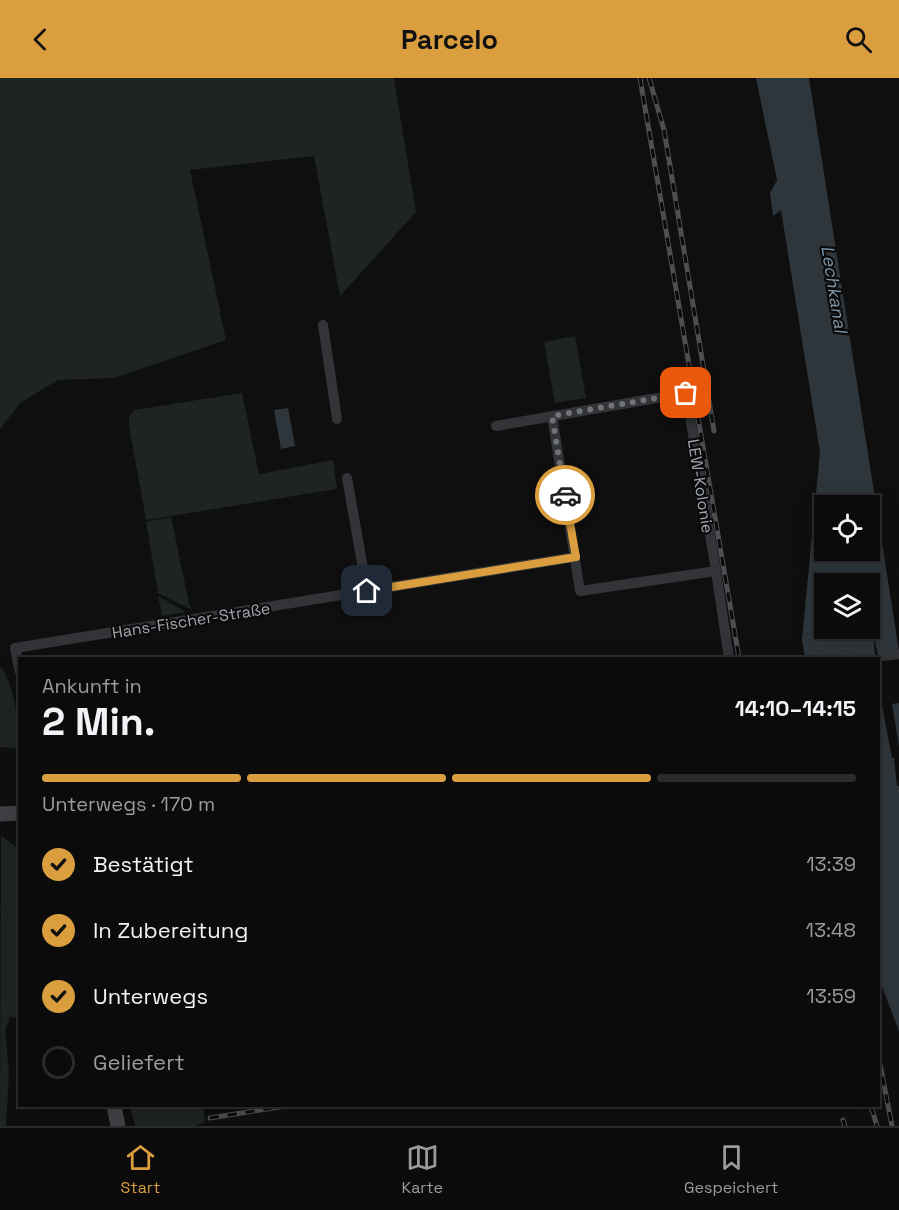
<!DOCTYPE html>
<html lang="de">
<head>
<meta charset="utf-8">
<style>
  :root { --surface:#0b0b0c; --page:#141415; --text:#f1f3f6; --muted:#9a9b9d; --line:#2b2b2d; --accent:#da9e3e }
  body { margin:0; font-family:"Space Grotesk",sans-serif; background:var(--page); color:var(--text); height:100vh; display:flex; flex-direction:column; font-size:22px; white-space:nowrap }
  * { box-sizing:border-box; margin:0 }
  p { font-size:20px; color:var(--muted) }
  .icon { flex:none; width:33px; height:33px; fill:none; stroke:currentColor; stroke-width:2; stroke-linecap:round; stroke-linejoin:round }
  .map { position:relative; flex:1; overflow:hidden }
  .side { position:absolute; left:18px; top:579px; width:862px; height:450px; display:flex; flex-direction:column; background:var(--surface); border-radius:0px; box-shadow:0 6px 24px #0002,0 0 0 2px var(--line) }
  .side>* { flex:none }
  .tools { position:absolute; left:814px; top:417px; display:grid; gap:12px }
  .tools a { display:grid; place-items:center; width:66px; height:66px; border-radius:0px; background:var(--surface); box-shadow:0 6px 24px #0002,0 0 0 2px var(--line); font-size:30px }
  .pin { position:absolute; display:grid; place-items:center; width:51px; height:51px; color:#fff; margin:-26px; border-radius:12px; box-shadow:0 3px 9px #0006 }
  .courier { position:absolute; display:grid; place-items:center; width:60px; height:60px; margin:-30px; border:4px solid #da9e3e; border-radius:50%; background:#fff; color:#222; box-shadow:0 2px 8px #0007 }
  .overview em { font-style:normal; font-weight:800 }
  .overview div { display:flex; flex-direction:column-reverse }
  .overview { display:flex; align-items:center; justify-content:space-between; height:102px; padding:0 24px }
  h1 { font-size:39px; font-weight:800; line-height:45px }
  .bar { display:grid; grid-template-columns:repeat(4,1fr); gap:9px 6px; align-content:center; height:72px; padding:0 24px }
  .bar i { height:8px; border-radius:4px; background:var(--line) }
  .bar .selected { background:var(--accent) }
  .bar p { grid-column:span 4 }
  ol { padding:0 24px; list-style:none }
  li { display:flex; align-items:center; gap:18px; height:66px }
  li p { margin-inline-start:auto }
  li .icon { padding:6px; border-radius:50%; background:var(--accent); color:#111; stroke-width:4 }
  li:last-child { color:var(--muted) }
  li i { width:33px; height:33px; border:3px solid var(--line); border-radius:50% }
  header { display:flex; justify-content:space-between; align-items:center; height:78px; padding:0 24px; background:var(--accent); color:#111; font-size:27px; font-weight:800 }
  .tabs { display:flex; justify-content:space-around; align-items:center; height:84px; border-top:2px solid var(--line); background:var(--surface); font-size:16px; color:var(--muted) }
  .tabs a { display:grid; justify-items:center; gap:3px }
  .tabs .selected { color:var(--accent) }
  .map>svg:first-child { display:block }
  .green { fill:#1e241f }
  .water { fill:#2e363b; fill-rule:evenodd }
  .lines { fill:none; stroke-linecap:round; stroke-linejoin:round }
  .street { stroke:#333437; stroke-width:10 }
  .secondary { stroke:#3f4144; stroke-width:15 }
  .rail-casing { stroke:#4c4e51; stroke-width:5 }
  .rail { stroke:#0a0a0b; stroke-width:3; stroke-dasharray:9; stroke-linecap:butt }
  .done { stroke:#6f7277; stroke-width:6; stroke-dasharray:0 10.8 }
  .route { stroke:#da9e3e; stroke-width:8 }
  .labels { text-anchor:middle; stroke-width:4.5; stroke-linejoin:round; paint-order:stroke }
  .street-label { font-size:16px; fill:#a2a7af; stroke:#0a0a0b }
  .water-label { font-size:18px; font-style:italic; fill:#7c95a7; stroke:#0a0a0b }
</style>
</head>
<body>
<header><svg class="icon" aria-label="back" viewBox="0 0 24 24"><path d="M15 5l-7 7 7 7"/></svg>Parcelo<svg class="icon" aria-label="search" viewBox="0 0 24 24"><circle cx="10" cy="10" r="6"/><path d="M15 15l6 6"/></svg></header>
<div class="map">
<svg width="899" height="1048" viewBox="0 0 899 1048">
  <rect width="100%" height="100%" fill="#0f0f10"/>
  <g class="green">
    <polygon points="0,0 394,0 416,134 340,218 314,78 190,92 226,262 114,300 58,302 20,325 0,351"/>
    <polygon points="575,258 586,320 555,325 544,264"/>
    <polygon points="242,315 259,396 333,382 337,411 146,442 129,348 129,339 134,332"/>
    <polygon points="171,439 189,525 192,532 158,515 146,444"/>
    <polygon points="158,518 186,534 162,538"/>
    <path d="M0,589C13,599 21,655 19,671L0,669Z"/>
    <polygon points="1,757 20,772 20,940 10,939 5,952 9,995 6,1048 0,1048"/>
    <polygon points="130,1028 203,1028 205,1044 195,1048 135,1048"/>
  </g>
  <g class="water">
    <path d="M756,0H809L899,573L878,577L873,555L875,577L863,579L862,576L860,580H849L848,578L846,580H805L802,562L820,374L781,132L773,138L770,115L777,102ZM825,428H870V472H825ZM825,506H870V550H825Z"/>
    <polygon points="288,330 295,368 281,371 274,332"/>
    <polygon points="899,625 899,668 892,626"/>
    <polygon points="879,628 882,628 892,680 894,680 897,708 899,708 899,953 879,901"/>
  </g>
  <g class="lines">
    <g class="street">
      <polyline points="323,247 337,341"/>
      <polyline points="496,348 686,315 716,493 580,513 552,338"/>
      <polyline points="347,400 367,513"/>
      <polyline points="716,493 729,580"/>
      <polyline points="883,578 899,576"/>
      <polyline points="20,594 15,570 575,479"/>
    </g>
    <g class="secondary">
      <polyline points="0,736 20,735"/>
      <polyline points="114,1028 118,1048"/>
    </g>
    <g class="rail-casing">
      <g id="rail">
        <polyline points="640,0 739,580"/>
        <polyline points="649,0 664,52 714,353"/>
        <polyline points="879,981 892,1048"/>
        <polyline points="871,1028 877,1048"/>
        <polyline points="210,1040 286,1028"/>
        <polyline points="843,1042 845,1048"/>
      </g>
    </g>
    <use href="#rail" class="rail"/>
  </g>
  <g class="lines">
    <polyline class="done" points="565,417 552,338 686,315"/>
    <polyline class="route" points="367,513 576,479 565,417"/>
  </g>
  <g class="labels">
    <g class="street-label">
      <text transform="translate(701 408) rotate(81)" y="6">LEW-Kolonie</text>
      <text transform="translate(191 542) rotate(-9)" y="6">Hans-Fischer-Straße</text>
    </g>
    <g class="water-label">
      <text transform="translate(834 211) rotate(81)" y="6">Lechkanal</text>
    </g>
  </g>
</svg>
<div class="tools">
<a><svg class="icon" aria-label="locate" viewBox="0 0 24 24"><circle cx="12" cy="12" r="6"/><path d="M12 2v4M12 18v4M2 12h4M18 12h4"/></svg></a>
<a><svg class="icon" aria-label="layers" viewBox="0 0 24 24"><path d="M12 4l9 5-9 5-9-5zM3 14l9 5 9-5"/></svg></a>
</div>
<div class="pin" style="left:686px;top:315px;background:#ea580c"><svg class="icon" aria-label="bag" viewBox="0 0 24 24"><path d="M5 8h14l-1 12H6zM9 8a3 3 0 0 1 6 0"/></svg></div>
<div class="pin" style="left:367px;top:513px;background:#1f2937"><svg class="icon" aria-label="home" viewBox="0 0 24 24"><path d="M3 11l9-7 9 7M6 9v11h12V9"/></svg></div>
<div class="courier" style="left:565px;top:417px"><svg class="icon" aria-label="car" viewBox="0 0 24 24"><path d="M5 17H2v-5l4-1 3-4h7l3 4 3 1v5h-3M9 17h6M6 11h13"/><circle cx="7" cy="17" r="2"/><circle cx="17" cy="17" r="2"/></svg></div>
<section class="side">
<div class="overview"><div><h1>2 Min.</h1><p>Ankunft in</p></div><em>14:10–14:15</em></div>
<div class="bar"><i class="selected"></i><i class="selected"></i><i class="selected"></i><i></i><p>Unterwegs · 170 m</p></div>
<ol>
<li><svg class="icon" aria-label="check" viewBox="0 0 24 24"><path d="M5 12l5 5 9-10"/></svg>Bestätigt<p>13:39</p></li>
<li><svg class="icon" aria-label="check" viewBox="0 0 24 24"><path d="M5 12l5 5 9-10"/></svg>In Zubereitung<p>13:48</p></li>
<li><svg class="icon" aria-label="check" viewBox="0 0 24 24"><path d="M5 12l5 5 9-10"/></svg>Unterwegs<p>13:59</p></li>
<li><i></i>Geliefert</li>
</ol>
</section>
</div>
<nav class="tabs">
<a class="selected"><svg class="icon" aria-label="home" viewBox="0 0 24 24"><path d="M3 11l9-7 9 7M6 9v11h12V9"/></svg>Start</a>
<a><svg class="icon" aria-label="map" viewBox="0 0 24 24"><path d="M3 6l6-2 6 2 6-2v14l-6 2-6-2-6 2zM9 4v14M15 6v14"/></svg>Karte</a>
<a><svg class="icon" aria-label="saved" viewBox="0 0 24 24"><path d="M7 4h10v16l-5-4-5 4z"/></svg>Gespeichert</a>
</nav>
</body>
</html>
